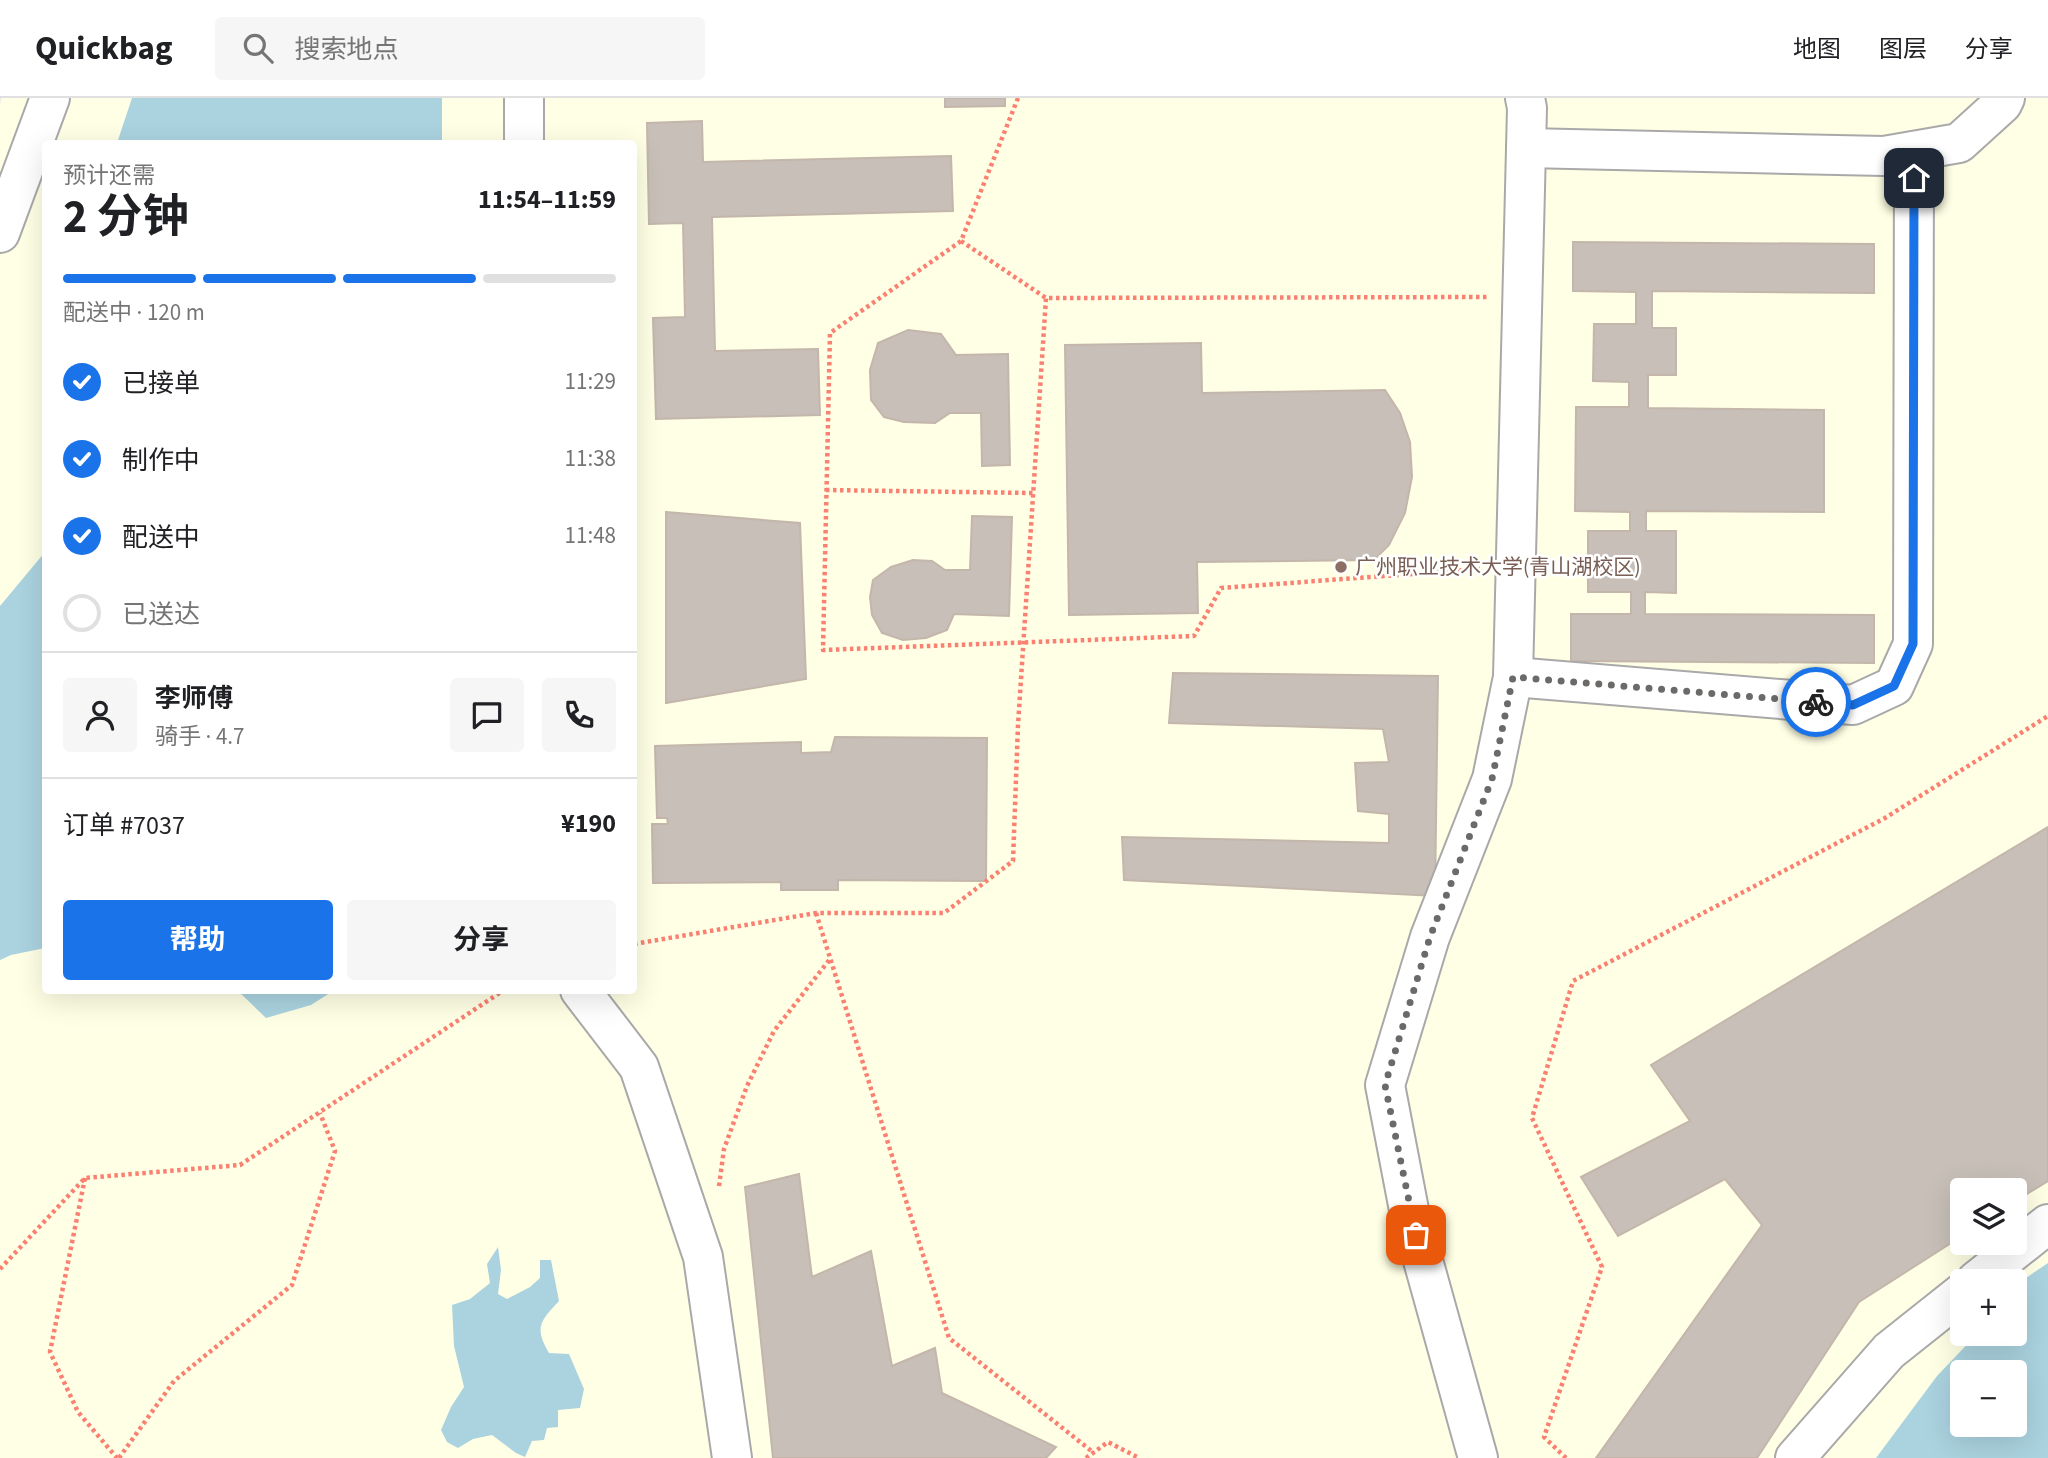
<!DOCTYPE html>
<html lang="zh">
<head>
<meta charset="utf-8">
<style>
  :root { --surface:#fff; --page:#f6f6f6; --text:#202124; --muted:#757577; --line:#e0e0e0; --accent:#1a73e8 }
  body { margin:0; font-family:"Source Sans 3","Noto Sans SC",sans-serif; background:var(--page); color:var(--text); height:100vh; display:flex; flex-direction:column; font-size:26px; white-space:nowrap }
  * { box-sizing:border-box; margin:0 }
  p { font-size:23px; color:var(--muted) }
  .icon { flex:none; width:38px; height:38px; fill:none; stroke:currentColor; stroke-width:2; stroke-linecap:round; stroke-linejoin:round }
  .map { position:relative; flex:1; overflow:hidden }
  .side { position:absolute; left:42px; top:42px; width:595px; height:854px; display:flex; flex-direction:column; background:var(--surface); border-radius:7px; box-shadow:0 7px 28px #0002 }
  .side>* { flex:none }
  .buttons { position:absolute; left:1950px; top:1080px; display:grid; gap:14px }
  .buttons a { display:grid; place-items:center; width:77px; height:77px; border-radius:7px; background:var(--surface); box-shadow:0 7px 28px #0002; font-size:35px }
  .pin { position:absolute; display:grid; place-items:center; width:60px; height:60px; color:#fff; margin:-30px; border-radius:14px; box-shadow:0 4px 10px #0006 }
  .courier { position:absolute; display:grid; place-items:center; width:70px; height:70px; margin:-35px; border:5px solid #1a73e8; border-radius:50%; background:#fff; color:#222; box-shadow:0 2px 9px #0007 }
  .head em { font-style:normal; font-weight:700 }
  .head div { display:flex; flex-direction:column-reverse }
  .head { display:flex; align-items:center; justify-content:space-between; height:119px; padding:0 21px }
  h1 { font-size:46px; font-weight:700; line-height:52px }
  .bar { display:grid; grid-template-columns:repeat(4,1fr); gap:10px 7px; align-content:center; height:84px; padding:0 21px }
  .bar i { height:9px; border-radius:5px; background:var(--line) }
  .bar .current { background:var(--accent) }
  .bar p { grid-column:span 4 }
  .line { display:flex; align-items:center; gap:18px; padding:0 21px; border-top:2px solid var(--line) }
  .line div { flex:1 }
  .round { display:grid; place-items:center; flex:none; width:74px; height:74px; border-radius:7px; background:var(--page) }
  ol { padding:0 21px; list-style:none }
  li { display:flex; align-items:center; gap:21px; height:77px }
  li p { margin-inline-start:auto }
  li .icon { padding:7px; border-radius:50%; background:var(--accent); color:#fff; stroke-width:4 }
  li:last-child { color:var(--muted) }
  li i { width:38px; height:38px; border:4px solid var(--line); border-radius:50% }
  .button { display:flex; gap:14px; margin-top:auto; padding:14px 21px }
  .button a { flex:1; height:80px; border-radius:7px; background:var(--accent); color:#fff; font-size:28px; font-weight:700; line-height:80px; text-align:center }
  .button a+a { background:var(--page); color:var(--text) }
  header { display:flex; align-items:center; gap:42px; box-sizing:border-box; height:98px; padding:0 35px; background:var(--surface); border-bottom:2px solid var(--line) }
  header strong { font-size:33px }
  nav { display:flex; gap:38px; margin-inline-start:auto; font-size:24px }
  .search { width:490px; height:63px; background:var(--page); display:flex; align-items:center; gap:18px; box-sizing:border-box; padding:0 24px; border-radius:7px; color:var(--muted); font-size:26px }
  .map>svg:first-child { display:block }
  .education { fill:#ffffe5; fill-rule:evenodd }
  .water { fill:#aad3df; fill-rule:evenodd }
  .building { fill:#c7bfb8; stroke:#c4b6ab; stroke-width:2 }
  .lines { fill:none; stroke-linecap:round; stroke-linejoin:round }
  .minor-casing { stroke:#a9a9a9; stroke-width:42 }
  .path { stroke:#fa8072; stroke-width:4.5; stroke-dasharray:3.5 3.5; stroke-linecap:butt }
  .minor { stroke:#fff; stroke-width:38 }
  .done { stroke:#6b6a68; stroke-width:7; stroke-dasharray:0 12.6 }
  .route { stroke:#1a73e8; stroke-width:9 }
  .education-dot { fill:#8d6e63; stroke:#fff; stroke-width:2.5 }
  .labels { text-anchor:middle; stroke-width:5; stroke-linejoin:round; paint-order:stroke }
  .education-label { font-size:21px; fill:#785e54; stroke:#fff; text-anchor:start }
</style>
</head>
<body>
<header>
<strong>Quickbag</strong>
<div class="search"><svg class="icon" aria-label="search" viewBox="0 0 24 24"><circle cx="10" cy="10" r="6"/><path d="M15 15l6 6"/></svg>搜索地点</div>
<nav><a>地图</a><a>图层</a><a>分享</a></nav>
</header>
<div class="map">
<svg width="2048" height="1360" viewBox="0 0 2048 1360">
  <rect width="100%" height="100%" fill="#f2efe9"/>
  <path class="education" d="M2,0H2048V1360H0V7ZM46,46H634V892H46ZM1962,1092H2014V1144H1962ZM1962,1183H2014V1236H1962ZM1962,1274H2014V1326H1962Z"/>
  <g class="water">
    <polygon points="132,0 442,0 442,45 117,45"/>
    <polygon points="45,454 45,850 11,857 0,862 0,508"/>
    <polygon points="238,893 333,893 311,907 266,920"/>
    <path d="M498,1149L501,1172L498,1196L507,1201L530,1189L540,1180V1162H551L559,1203C540,1223 534,1230 549,1255L569,1256L584,1291L580,1310L558,1312V1329L547,1330L544,1342L532,1343L525,1359L516,1355L492,1337L473,1341L458,1350L447,1344L441,1332L451,1309L464,1289L454,1248L452,1207L470,1201L490,1185L487,1166Z"/>
    <path d="M2048,1165V1360H1876L1937,1278L1977,1236H2014V1188ZM2014,1274V1326H1962V1274Z"/>
  </g>
  <g class="building">
    <polygon points="945,0 1005,0 1005,8 945,9"/>
    <polygon points="702,23 703,64 951,58 953,113 712,119 715,253 818,251 820,317 656,321 653,220 685,219 683,125 649,126 647,25"/>
    <polygon points="1573,144 1874,146 1874,195 1652,193 1652,230 1676,230 1676,277 1648,277 1648,310 1824,312 1824,414 1646,413 1646,433 1676,433 1676,495 1645,494 1645,516 1874,517 1874,565 1571,563 1571,516 1631,516 1631,494 1588,494 1588,433 1630,433 1630,414 1575,413 1576,309 1629,309 1629,284 1593,283 1594,226 1636,226 1636,194 1573,193"/>
    <polygon points="908,232 941,236 956,257 1008,256 1010,367 982,368 981,315 950,315 935,325 904,324 884,319 871,302 870,272 878,245"/>
    <polygon points="1201,245 1202,295 1385,292 1400,315 1410,344 1412,379 1405,415 1389,447 1374,462 1197,464 1198,515 1069,517 1065,247"/>
    <polygon points="666,414 800,425 806,581 666,605"/>
    <polygon points="972,418 1012,419 1009,518 954,516 947,532 926,540 903,542 882,535 872,517 870,499 873,482 891,469 913,462 932,463 945,472 970,472"/>
    <polygon points="1173,575 1438,578 1435,798 1124,782 1122,739 1389,745 1389,716 1358,713 1355,665 1389,664 1383,631 1169,625"/>
    <polygon points="835,639 987,640 986,783 838,782 838,792 781,792 781,784 653,785 652,726 668,726 667,720 657,720 655,648 801,644 801,655 831,654"/>
    <polygon points="2048,729 2048,1083 2014,1104 2014,1092 1962,1092 1962,1138 1859,1204 1757,1360 1596,1360 1762,1127 1725,1081 1618,1138 1581,1079 1690,1023 1651,967"/>
    <polygon points="799,1076 812,1179 871,1153 892,1268 935,1250 942,1295 1056,1349 1046,1360 773,1360 745,1089"/>
  </g>
  <g class="lines">
    <g class="minor-casing">
      <g id="minor">
        <polyline points="524,0 524,46"/>
        <polyline points="1526,50 1884,58 1959,45 2002,6 2005,0"/>
        <polyline points="0,135 50,0"/>
        <polyline points="1513,579 1853,607 1894,588 1913,546 1914,53"/>
        <polyline points="580,892 639,969 703,1159 732,1360"/>
        <polyline points="1976,1183 2048,1126"/>
        <polyline points="1478,1360 1409,1112 1385,987 1430,839 1492,681 1513,579 1527,10 1525,0"/>
        <polyline points="1795,1360 1889,1253 1962,1195"/>
      </g>
    </g>
    <g class="path">
      <polyline points="1018,0 961,143 830,235 823,552 1194,538 1221,490 1480,471"/>
      <polyline points="961,143 1046,200"/>
      <polyline points="826,392 1033,395"/>
      <polyline points="816,815 949,1240 1094,1355"/>
      <polyline points="634,846 816,815 944,815 1013,763 1018,627 1046,200 1489,199"/>
      <polyline points="85,1080 50,1254 78,1314 117,1360"/>
      <polyline points="719,1088 724,1051 747,988 774,933 830,861"/>
      <polyline points="0,1171 85,1080 240,1067 504,892"/>
      <polyline points="119,1360 174,1283 292,1187 335,1053 320,1015"/>
      <polyline points="1086,1360 1108,1344 1139,1360"/>
      <polyline points="1566,1360 1544,1339 1602,1169 1532,1020 1573,883 1885,720 2048,618"/>
    </g>
    <use href="#minor" class="minor"/>
  </g>
  <g class="lines">
    <polyline class="done" points="1416,1137 1385,987 1430,839 1492,681 1513,579 1816,604"/>
    <polyline class="route" points="1816,604 1853,607 1894,588 1913,546 1914,80"/>
  </g>
  <circle class="education-dot" cx="1341" cy="469" r="7"/>
  <g class="labels">
    <g class="education-label">
      <text x="1355" y="476">广州职业技术大学(青山湖校区)</text>
    </g>
  </g>
</svg>
<div class="buttons">
<a><svg class="icon" aria-label="layers" viewBox="0 0 24 24"><path d="M12 4l9 5-9 5-9-5zM3 14l9 5 9-5"/></svg></a>
<a>+</a>
<a>−</a>
</div>
<div class="pin" style="left:1416px;top:1137px;background:#ea580c"><svg class="icon" aria-label="bag" viewBox="0 0 24 24"><path d="M5 8h14l-1 12H6zM9 8a3 3 0 0 1 6 0"/></svg></div>
<div class="pin" style="left:1914px;top:80px;background:#1f2937"><svg class="icon" aria-label="home" viewBox="0 0 24 24"><path d="M3 11l9-7 9 7M6 9v11h12V9"/></svg></div>
<div class="courier" style="left:1816px;top:604px"><svg class="icon" aria-label="bike" viewBox="0 0 24 24"><circle cx="6" cy="16" r="4"/><circle cx="18" cy="16" r="4"/><path d="M6 16l4-8h5l3 8M10 8l3 8H6M13 5h3"/></svg></div>
<section class="side">
<div class="head"><div><h1>2 分钟</h1><p>预计还需</p></div><em>11:54–11:59</em></div>
<div class="bar"><i class="current"></i><i class="current"></i><i class="current"></i><i></i><p>配送中 · 120 m</p></div>
<ol>
<li><svg class="icon" aria-label="check" viewBox="0 0 24 24"><path d="M5 12l5 5 9-10"/></svg>已接单<p>11:29</p></li>
<li><svg class="icon" aria-label="check" viewBox="0 0 24 24"><path d="M5 12l5 5 9-10"/></svg>制作中<p>11:38</p></li>
<li><svg class="icon" aria-label="check" viewBox="0 0 24 24"><path d="M5 12l5 5 9-10"/></svg>配送中<p>11:48</p></li>
<li><i></i>已送达</li>
</ol>
<div class="line" style="height:126px"><a class="round"><svg class="icon" aria-label="person" viewBox="0 0 24 24"><circle cx="12" cy="8" r="4"/><path d="M4 21q1-7 8-7t8 7"/></svg></a><div><b>李师傅</b><p>骑手 · 4.7</p></div><a class="round"><svg class="icon" aria-label="chat" viewBox="0 0 24 24"><path d="M4 5h16v11H9l-5 4z"/></svg></a><a class="round"><svg class="icon" aria-label="phone" viewBox="0 0 24 24"><path d="M5 4h4l2 5-3 2q2 4 5 5l2-3 5 2v4C11 20 4 13 5 4z"/></svg></a></div>
<div class="line" style="height:91px"><div>订单 #7037</div><b>¥190</b></div>
<div class="button"><a>帮助</a><a>分享</a></div>
</section>
</div>
</body>
</html>
